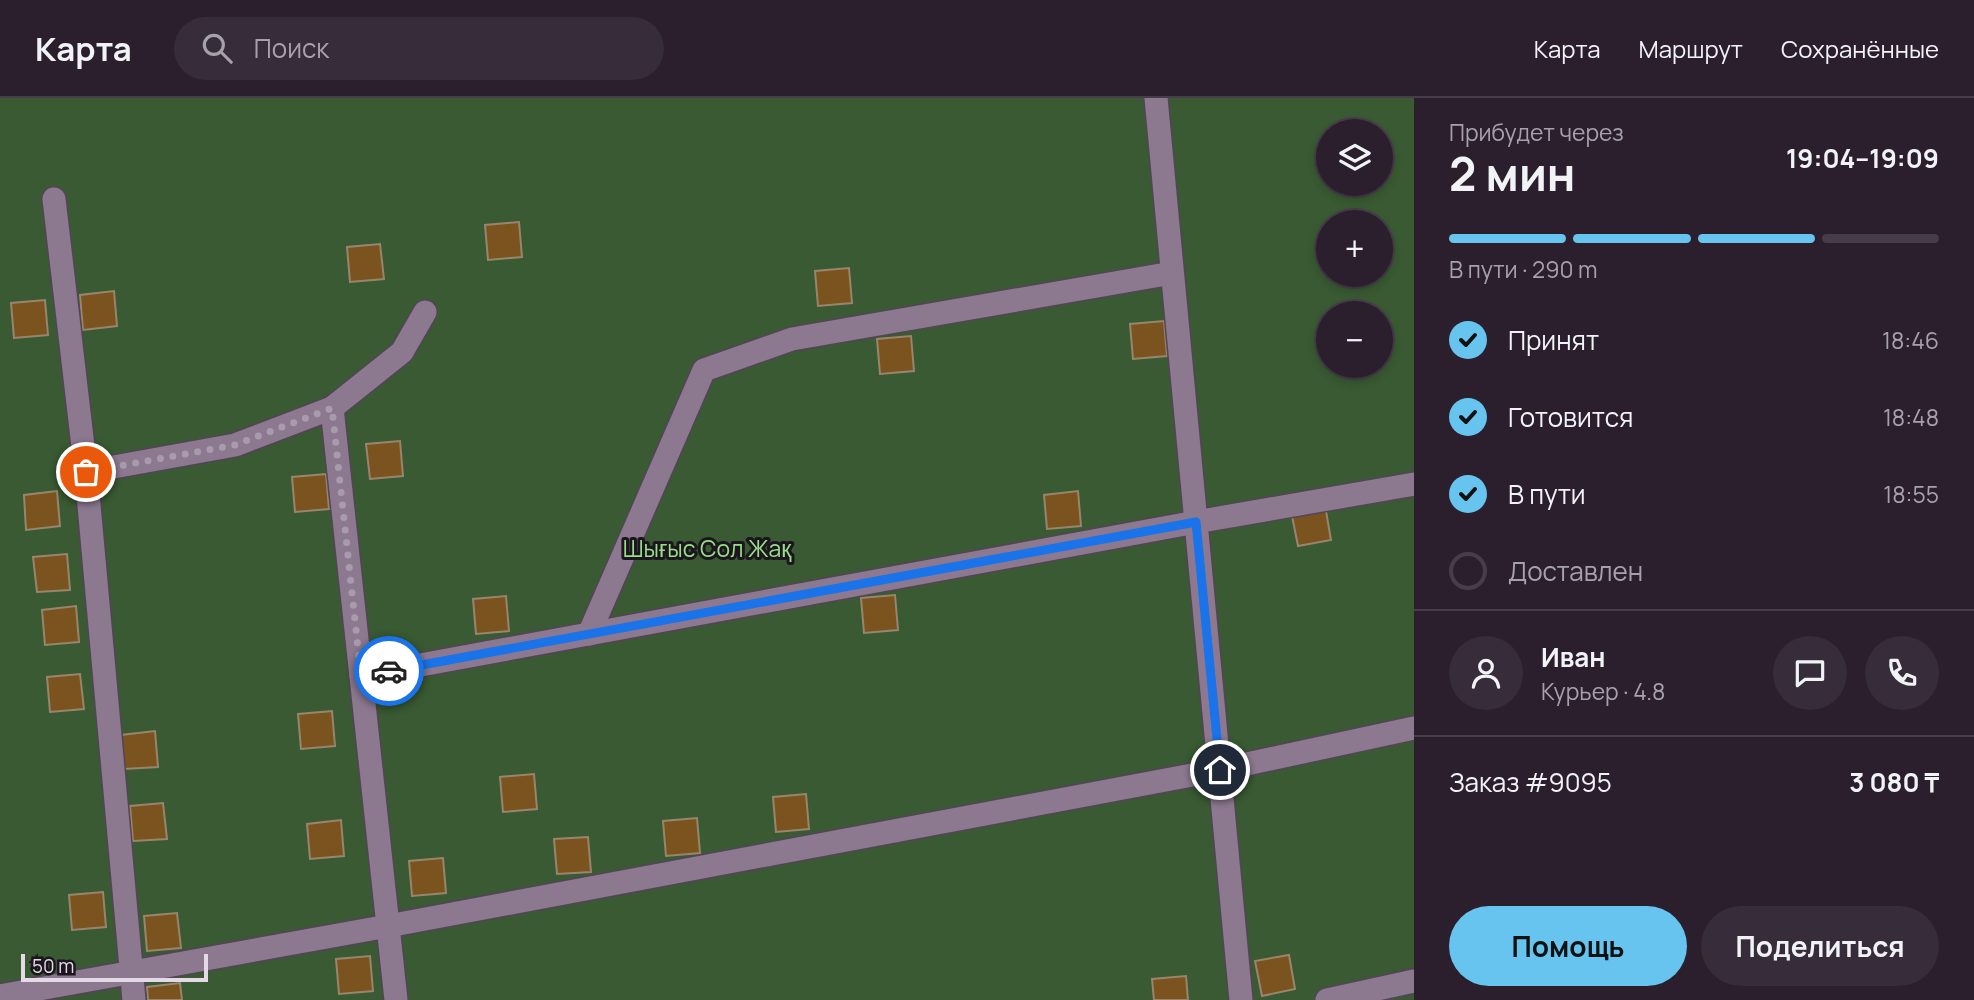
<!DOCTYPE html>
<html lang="ru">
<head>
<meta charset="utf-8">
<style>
  :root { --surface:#2b1f2e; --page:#372c3a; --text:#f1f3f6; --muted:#a6a2aa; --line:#473d4a; --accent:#66c4ef }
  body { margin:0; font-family:Manrope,sans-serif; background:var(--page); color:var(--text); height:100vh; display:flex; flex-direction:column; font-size:26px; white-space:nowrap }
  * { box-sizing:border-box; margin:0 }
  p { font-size:23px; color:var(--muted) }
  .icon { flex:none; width:38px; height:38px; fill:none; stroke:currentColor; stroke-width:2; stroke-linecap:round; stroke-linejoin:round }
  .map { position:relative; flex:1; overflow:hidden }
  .side { display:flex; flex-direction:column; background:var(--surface); width:560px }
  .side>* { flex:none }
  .fabs { position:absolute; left:1316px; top:21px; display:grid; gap:14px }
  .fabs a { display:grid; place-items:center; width:77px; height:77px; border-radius:50%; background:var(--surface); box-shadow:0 4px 10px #0003,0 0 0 2px var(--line); font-size:35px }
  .scale { position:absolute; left:21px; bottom:18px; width:187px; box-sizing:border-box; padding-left:7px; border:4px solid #e4dae7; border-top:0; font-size:19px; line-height:24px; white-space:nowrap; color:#e4dae7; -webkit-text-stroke:5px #1c151e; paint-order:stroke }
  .pin { position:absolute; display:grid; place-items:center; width:60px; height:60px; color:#fff; margin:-30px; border:4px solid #fff; border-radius:50%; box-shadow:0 2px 7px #0007 }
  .courier { position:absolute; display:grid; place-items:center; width:70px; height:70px; margin:-35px; border:5px solid #1a73e8; border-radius:50%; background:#fff; color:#222; box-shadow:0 2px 9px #0007 }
  .summary em { font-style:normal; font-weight:700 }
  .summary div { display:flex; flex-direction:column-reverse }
  .summary { display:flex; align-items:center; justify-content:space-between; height:119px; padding:0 35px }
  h1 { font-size:46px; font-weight:700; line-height:52px }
  .bar { display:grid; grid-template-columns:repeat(4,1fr); gap:10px 7px; align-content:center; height:84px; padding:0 35px }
  .bar i { height:9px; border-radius:5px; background:var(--line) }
  .bar .selected { background:var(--accent) }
  .bar p { grid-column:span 4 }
  .line { display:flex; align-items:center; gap:18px; padding:0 35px; border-top:2px solid var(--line) }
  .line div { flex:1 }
  .round { display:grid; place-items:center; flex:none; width:74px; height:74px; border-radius:37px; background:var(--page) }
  ol { padding:0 35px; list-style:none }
  li { display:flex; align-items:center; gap:21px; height:77px }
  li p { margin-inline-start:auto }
  li .icon { padding:7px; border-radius:50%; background:var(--accent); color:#111; stroke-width:4 }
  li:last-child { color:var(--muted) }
  li i { width:38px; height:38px; border:4px solid var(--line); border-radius:50% }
  .cta { display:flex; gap:14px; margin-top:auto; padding:14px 35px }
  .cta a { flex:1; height:80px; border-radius:42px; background:var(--accent); color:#111; font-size:28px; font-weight:700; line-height:80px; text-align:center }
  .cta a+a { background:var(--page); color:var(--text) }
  header { display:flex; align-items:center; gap:42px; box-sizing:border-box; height:98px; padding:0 35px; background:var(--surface); border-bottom:2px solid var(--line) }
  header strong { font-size:33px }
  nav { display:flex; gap:38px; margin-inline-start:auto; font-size:24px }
  .search { width:490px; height:63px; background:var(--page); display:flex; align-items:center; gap:18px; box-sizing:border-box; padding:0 24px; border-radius:38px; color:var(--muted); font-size:26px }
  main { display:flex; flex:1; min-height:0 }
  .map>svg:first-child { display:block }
  .green { fill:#395a32; fill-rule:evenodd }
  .building { fill:#7b531e; stroke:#98856e; stroke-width:2 }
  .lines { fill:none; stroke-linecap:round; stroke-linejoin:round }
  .street-casing { stroke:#534556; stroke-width:26 }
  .street { stroke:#8c7990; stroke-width:23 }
  .done { stroke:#a89cac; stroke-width:7; stroke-dasharray:0 12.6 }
  .route { stroke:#1a73e8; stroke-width:9 }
  .labels { text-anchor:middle; stroke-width:6; stroke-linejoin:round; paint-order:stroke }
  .park-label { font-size:23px; fill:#97de87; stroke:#1c151e }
</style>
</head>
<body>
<header>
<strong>Карта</strong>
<div class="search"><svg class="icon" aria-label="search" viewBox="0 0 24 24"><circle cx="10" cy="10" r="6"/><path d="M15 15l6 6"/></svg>Поиск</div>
<nav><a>Карта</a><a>Маршрут</a><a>Сохранённые</a></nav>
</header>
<main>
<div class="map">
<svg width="1414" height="902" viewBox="0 0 1414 902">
  <rect width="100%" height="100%" fill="#39293d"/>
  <path class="green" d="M0,0H1414V902H0ZM1328,33H1381V86H1328ZM1328,124H1381V177H1328ZM1328,215H1381V268H1328Z"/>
  <g class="building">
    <polygon points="519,124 522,159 488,162 485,127"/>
    <polygon points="380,146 384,181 350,184 347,149"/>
    <polygon points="849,170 852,205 818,208 815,173"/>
    <polygon points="114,193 117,228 83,232 80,197"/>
    <polygon points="45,202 48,237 14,240 11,205"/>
    <polygon points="1164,223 1167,258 1133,261 1130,226"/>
    <polygon points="911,238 914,273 880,276 877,241"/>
    <polygon points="400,343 403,378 370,381 366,346"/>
    <polygon points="326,376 329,411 295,414 292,379"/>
    <polygon points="57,393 60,428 26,432 24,397"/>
    <polygon points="1078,393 1081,428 1047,431 1044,397"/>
    <polygon points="1325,407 1331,442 1298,448 1291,413"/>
    <polygon points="67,456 70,492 37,494 33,459"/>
    <polygon points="895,497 898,532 864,535 861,500"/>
    <polygon points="506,498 509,533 476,536 473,501"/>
    <polygon points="76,508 79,544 45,547 42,512"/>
    <polygon points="80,576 84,611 50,614 47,579"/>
    <polygon points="332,613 335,648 301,651 298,616"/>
    <polygon points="155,633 158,669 124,671 121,637"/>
    <polygon points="534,676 537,711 503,714 500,679"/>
    <polygon points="806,696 809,731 776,734 773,699"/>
    <polygon points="163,705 167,741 133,743 130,708"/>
    <polygon points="697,720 700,755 666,758 663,723"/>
    <polygon points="341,722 344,758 310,761 307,726"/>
    <polygon points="588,739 591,774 557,776 554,741"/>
    <polygon points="443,760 446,795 412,798 409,763"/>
    <polygon points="103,794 106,829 72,832 69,797"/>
    <polygon points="177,815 181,850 147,853 144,818"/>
    <polygon points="1289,857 1295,891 1262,898 1255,863"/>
    <polygon points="370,858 373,893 339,896 336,861"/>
    <polygon points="1186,878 1188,902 1154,902 1152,881"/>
    <polygon points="180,885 182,902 148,902 147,889"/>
  </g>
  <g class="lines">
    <g class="street-casing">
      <g id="street">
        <polyline points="1156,0 1241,902"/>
        <polyline points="54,101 86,374 134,902"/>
        <polyline points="332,310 396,902"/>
        <polyline points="86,374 235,347 332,310 402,254 425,214"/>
        <polyline points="589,536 704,272 792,241 1172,175"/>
        <polyline points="361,578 1196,424 1414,386"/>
        <polyline points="0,898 388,828 1219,672 1414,630"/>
        <polyline points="1327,902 1414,883"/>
      </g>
    </g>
    <use href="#street" class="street"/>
  </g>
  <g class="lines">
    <polyline class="done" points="86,374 235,347 332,310 361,578 389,573"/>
    <polyline class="route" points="389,573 1196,424 1220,672"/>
  </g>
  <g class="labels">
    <g class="park-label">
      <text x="707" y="459">Шығыс Сол Жақ</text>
    </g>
  </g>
</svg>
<div class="fabs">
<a><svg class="icon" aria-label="layers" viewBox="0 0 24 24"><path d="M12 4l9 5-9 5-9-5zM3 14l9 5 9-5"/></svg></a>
<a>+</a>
<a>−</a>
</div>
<div class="scale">50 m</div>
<div class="pin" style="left:86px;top:374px;background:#ea580c"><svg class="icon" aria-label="bag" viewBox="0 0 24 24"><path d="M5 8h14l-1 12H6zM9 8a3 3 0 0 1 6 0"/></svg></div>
<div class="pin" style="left:1220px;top:672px;background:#1f2937"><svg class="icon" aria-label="home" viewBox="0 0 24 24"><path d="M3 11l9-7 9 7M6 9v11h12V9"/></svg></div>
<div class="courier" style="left:389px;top:573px"><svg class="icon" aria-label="car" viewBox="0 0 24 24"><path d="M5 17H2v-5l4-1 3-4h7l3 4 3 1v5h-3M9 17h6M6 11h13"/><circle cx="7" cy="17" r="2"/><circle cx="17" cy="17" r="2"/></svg></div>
</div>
<section class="side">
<div class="summary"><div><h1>2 мин</h1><p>Прибудет через</p></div><em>19:04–19:09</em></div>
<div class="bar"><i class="selected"></i><i class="selected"></i><i class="selected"></i><i></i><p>В пути · 290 m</p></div>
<ol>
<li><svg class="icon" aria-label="check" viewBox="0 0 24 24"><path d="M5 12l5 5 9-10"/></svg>Принят<p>18:46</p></li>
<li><svg class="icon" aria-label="check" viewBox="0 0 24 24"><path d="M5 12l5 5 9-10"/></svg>Готовится<p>18:48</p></li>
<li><svg class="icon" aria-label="check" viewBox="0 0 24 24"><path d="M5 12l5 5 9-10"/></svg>В пути<p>18:55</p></li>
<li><i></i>Доставлен</li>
</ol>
<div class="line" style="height:126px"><a class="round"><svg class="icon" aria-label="person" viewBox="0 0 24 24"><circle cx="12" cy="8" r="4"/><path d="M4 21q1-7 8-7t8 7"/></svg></a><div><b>Иван</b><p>Курьер · 4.8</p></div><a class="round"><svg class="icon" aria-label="chat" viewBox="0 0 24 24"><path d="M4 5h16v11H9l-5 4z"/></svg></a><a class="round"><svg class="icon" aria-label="phone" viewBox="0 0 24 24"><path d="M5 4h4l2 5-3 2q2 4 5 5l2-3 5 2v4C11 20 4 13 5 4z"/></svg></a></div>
<div class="line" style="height:91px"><div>Заказ #9095</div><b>3 080 ₸</b></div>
<div class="cta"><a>Помощь</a><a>Поделиться</a></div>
</section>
</main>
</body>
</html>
